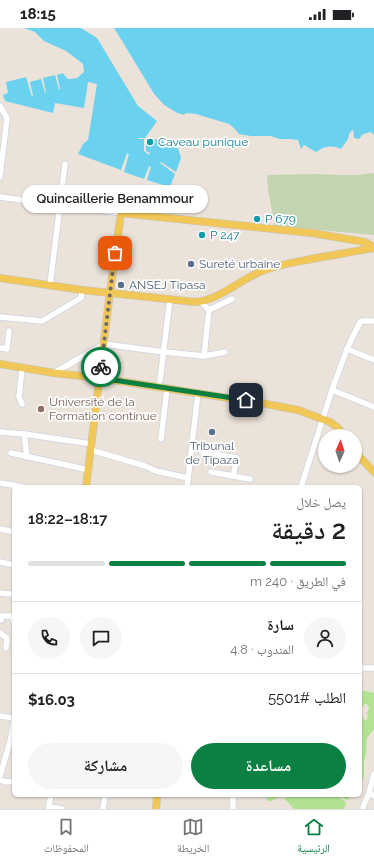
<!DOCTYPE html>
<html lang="ar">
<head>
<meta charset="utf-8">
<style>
  :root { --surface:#fff; --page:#f6f6f6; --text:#202124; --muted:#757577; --line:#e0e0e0; --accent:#0b8043 }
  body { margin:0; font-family:Raleway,"Noto Naskh Arabic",sans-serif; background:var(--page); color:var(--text); direction:rtl; height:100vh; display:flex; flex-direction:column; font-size:15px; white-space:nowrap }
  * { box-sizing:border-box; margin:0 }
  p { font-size:13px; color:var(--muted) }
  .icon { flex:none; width:22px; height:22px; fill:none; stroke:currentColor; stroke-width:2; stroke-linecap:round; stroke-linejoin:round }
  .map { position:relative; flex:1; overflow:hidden; direction:ltr }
  .sheet { position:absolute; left:12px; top:457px; width:350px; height:312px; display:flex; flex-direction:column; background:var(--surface); border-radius:6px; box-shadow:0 1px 3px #0004; direction:rtl }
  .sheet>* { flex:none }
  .needle { width:26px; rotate:3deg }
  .controls { position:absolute; left:318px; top:401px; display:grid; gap:8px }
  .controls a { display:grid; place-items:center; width:44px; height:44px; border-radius:50%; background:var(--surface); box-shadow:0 1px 3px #0004; font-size:20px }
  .pin { position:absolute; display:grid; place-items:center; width:34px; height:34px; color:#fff; margin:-17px; border-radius:8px; box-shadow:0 2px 6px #0006 }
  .courier { position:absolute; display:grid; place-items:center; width:40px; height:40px; margin:-20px; border:3px solid #0b8043; border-radius:50%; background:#fff; color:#222; box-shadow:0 1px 5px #0007 }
  .bubble { position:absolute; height:28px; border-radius:14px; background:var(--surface); box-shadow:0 1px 3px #0004; font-size:13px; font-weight:600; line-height:28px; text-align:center; direction:rtl }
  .summary em { font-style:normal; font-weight:600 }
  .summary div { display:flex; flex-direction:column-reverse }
  .summary { display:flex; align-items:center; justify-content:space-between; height:68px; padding:0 16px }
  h1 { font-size:26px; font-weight:600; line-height:30px }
  .bar { display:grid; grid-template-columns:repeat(4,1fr); gap:6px 4px; align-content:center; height:48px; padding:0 16px }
  .bar i { height:5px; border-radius:3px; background:var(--line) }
  .bar .active { background:var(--accent) }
  .bar p { grid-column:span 4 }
  .line { display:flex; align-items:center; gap:10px; padding:0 16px; border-top:1px solid var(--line) }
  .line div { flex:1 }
  .round { display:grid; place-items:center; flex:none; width:42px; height:42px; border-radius:21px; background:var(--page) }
  .cta { display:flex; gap:8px; margin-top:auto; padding:8px 16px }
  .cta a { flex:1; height:46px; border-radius:24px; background:var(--accent); color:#fff; font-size:16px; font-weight:600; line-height:46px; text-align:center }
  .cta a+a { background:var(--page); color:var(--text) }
  .status { display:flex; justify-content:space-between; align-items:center; height:28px; padding:0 20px; background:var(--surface); direction:ltr }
  .status svg { height:11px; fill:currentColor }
  .dock { display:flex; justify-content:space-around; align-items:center; height:56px; border-top:1px solid var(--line); background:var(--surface); font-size:11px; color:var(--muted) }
  .dock a { display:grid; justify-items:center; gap:2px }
  .dock .active { color:var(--accent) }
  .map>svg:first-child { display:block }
  .green { fill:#b2e394 }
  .cemetery { fill:#c3d5b0 }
  .water { fill:#6ad1ef }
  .pier { fill:#ebe2d9 }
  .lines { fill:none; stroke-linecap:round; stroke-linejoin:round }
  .minor-casing { stroke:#ced3e1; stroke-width:7 }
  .major-casing { stroke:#c3c3c3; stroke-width:8 }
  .minor { stroke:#fff; stroke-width:5.5 }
  .major { stroke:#f1c757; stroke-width:7 }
  .done { stroke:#6c6966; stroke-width:4; stroke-dasharray:0 7.2 }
  .route { stroke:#0b8043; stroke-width:5 }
  .culture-dot { fill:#0f9aa8; stroke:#fff; stroke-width:1.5 }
  .service-dot { fill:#5c6f8a; stroke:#fff; stroke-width:1.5 }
  .education-dot { fill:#8d6e63; stroke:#fff; stroke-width:1.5 }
  .labels { text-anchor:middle; stroke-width:3.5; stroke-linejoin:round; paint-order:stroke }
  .culture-label { font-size:12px; fill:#0d838f; stroke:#fff; text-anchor:start }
  .service-label { font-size:12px; fill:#4e5e75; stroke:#fff; text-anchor:start }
  .education-label { font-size:12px; fill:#785e54; stroke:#fff; text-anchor:start }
</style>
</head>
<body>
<div class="status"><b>18:15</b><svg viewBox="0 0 49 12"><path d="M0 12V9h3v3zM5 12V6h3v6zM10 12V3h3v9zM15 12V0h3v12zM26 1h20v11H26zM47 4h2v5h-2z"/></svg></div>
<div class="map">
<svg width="374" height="781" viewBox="0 0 374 781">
  <rect width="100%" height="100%" fill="#ebe2d9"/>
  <g class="green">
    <polygon points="360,663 366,663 374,665 374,701 367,710 366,726 364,732 364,749 360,756 360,688 363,688 364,692 366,693 368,689 367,685 369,680 367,676 365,676 360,682"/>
    <polygon points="266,767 352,767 347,772 342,769 340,768 340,770 346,774 346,776 344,781 294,781 283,769 277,770 271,773 268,773 267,771"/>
  </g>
  <polygon class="cemetery" points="374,145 374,207 275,198 268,162 267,147 315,146 340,147 356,147"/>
  <g class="water">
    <polygon points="24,0 81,0 97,10 138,78 157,93 145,110 138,110 138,111 144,111 144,123 149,127 150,125 146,123 146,111 163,112 178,120 181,130 176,144 161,134 160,135 175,146 170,159 147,152 151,139 149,138 144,151 124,144 129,126 127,125 121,142 78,126 83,116 88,112 97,56 88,54 84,80 55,75 53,85 5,73 3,67 8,65 6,54 26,49 32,69 33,68 30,54 41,51 45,65 46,64 43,50 55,47 59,62 60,61 57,47 63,45 68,51 77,50 83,44 83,36 66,23 44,13 35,4"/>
    <path d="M114,0H374V107L371,104L363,106L359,111L354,110L353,101L349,106L348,111L341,121C331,117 325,118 316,124L304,117L301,121L298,112L289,111H279L271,108H251L239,106L234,100L229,96L196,86L186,85L184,87L177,85L164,77L154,66Z"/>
  </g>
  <g class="pier">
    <polygon points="22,0 34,5 43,14 66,23 83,36 84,44 77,50 68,51 63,45 63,43 69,49 76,48 82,43 81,37 65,25 43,15 34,6 23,2"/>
    <polygon points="112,0 114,0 154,66 164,77 177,85 184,87 189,87 187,87 184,89 176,86 163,79 152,68"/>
  </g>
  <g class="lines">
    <g class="minor-casing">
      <g id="minor">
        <polyline points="0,78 7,90 0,149"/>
        <polyline points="0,169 121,185"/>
        <polyline points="50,257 65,136"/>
        <polyline points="201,274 209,282 204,328"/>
        <polyline points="209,282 232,271"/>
        <polyline points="0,289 42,293 81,270 82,262"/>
        <polyline points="0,320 7,321 9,303"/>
        <polyline points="347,321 374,332"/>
        <polyline points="22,340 19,369 22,376"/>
        <polyline points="54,345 104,316 164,324 204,328 225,324"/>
        <polyline points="160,353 170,271"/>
        <polyline points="332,362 374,379"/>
        <polyline points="0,404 24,406 92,416"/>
        <polyline points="24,406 27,429"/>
        <polyline points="161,411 167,361"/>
        <polyline points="91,422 145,438 156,443 188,450"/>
        <polyline points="202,424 237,430 233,448"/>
        <polyline points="11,425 89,442"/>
        <polyline points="211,444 250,451"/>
        <polyline points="0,455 24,459"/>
        <polyline points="187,459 198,365"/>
        <polyline points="301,459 332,362 347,321 360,294 363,293 374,293"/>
        <polyline points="0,501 14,504"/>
        <polyline points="0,534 14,537"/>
        <polyline points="0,565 10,566"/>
        <polyline points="1,592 1,588 13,588 13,593"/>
        <polyline points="0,605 7,610 6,620"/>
        <polyline points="360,640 374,640"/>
        <polyline points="0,688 14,690"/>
        <polyline points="14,691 11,710 14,715"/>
        <polyline points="0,748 11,710"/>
        <polyline points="0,752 6,754 14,753"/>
        <polyline points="369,765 374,746"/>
        <polyline points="49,779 62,781"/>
        <polyline points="363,779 369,765 374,768"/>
        <polyline points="49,781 49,777 51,767"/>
        <polyline points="103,781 105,767"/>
        <polyline points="233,781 233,767"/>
      </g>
    </g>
    <g class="major-casing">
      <g id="major">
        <path d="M0,250L82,262L195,274C220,272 239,252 262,243C279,236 298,234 316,230C335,227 355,223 374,220"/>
        <polyline points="0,336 54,345 100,350 261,375 298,382 330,394 337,399 345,408"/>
        <polyline points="355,424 374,444"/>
        <polyline points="86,459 110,264 121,185 312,205 365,214 370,217 373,220"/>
        <polyline points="156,781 157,767"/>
      </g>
    </g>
    <use href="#minor" class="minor"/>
    <use href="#major" class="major"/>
  </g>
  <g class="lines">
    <polyline class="done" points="101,339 115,225"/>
    <polyline class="route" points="101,339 100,350 246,372"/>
  </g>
  <g class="culture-dot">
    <circle cx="150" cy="114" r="4"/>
    <circle cx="257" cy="191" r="4"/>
    <circle cx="202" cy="207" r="4"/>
  </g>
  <g class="service-dot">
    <circle cx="191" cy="236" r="4"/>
    <circle cx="121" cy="257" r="4"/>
    <circle cx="212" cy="404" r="4"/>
  </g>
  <circle class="education-dot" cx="41" cy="381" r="4"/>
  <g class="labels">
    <g class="culture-label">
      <text x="158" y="118">Caveau punique</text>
      <text x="265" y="195">P 679</text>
      <text x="210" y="211">P 247</text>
    </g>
    <g class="service-label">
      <text x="199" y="240">Sureté urbaine</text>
      <text x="129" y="261">ANSEJ Tipasa</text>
      <text x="212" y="422" text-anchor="middle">Tribunal<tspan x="212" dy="14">de Tipaza</tspan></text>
    </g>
    <g class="education-label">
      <text x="49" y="378">Université de la<tspan x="49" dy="14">Formation continue</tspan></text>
    </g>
  </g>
</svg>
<div class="controls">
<a><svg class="needle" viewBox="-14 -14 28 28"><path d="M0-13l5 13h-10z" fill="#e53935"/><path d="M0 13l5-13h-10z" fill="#757577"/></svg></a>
</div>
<div class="pin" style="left:115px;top:225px;background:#ea580c"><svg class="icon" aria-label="bag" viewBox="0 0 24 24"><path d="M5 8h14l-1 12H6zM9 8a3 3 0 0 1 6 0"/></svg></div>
<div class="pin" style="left:246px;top:372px;background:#1f2937"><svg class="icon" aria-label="home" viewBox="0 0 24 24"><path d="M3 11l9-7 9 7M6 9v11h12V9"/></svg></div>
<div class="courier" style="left:101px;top:339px"><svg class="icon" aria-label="bike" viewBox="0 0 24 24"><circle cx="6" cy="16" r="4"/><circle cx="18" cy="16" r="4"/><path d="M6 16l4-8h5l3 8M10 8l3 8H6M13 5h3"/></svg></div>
<div class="bubble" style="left:22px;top:157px;width:186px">Quincaillerie Benammour</div>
<section class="sheet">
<div class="summary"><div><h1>2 دقيقة</h1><p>يصل خلال</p></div><em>18:17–18:22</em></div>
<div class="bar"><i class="active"></i><i class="active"></i><i class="active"></i><i></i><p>في الطريق · 240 m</p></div>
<div class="line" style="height:72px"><a class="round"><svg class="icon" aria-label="person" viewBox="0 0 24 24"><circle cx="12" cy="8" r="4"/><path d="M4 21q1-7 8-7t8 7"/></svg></a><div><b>سارة</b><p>المندوب · 4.8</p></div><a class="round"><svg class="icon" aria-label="chat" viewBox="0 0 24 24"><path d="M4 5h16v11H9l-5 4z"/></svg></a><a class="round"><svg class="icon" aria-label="phone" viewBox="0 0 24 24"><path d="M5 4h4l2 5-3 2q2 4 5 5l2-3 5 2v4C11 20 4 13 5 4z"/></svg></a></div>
<div class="line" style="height:52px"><div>الطلب #5501</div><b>$16.03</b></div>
<div class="cta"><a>مساعدة</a><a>مشاركة</a></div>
</section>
</div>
<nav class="dock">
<a class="active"><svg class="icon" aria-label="home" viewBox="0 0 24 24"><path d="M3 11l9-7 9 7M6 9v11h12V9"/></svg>الرئيسية</a>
<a><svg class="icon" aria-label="map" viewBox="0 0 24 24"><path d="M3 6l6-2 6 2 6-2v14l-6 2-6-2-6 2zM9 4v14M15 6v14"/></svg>الخريطة</a>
<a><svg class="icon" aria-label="saved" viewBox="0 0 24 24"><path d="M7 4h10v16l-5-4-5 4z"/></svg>المحفوظات</a>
</nav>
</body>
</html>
